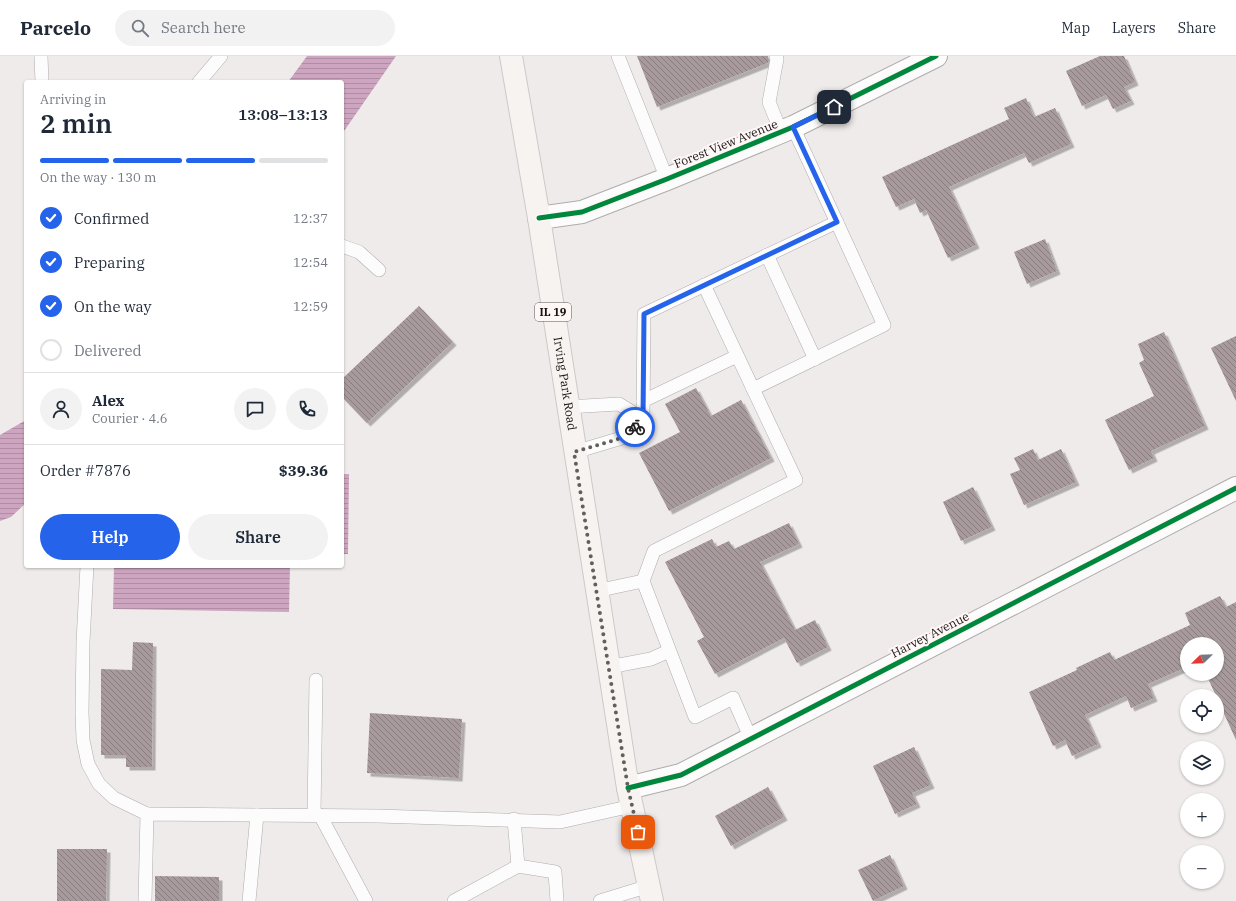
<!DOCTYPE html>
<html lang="en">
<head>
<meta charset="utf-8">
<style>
  :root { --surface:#fff; --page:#f2f2f3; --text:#1f2937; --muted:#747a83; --line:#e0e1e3; --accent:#2563eb }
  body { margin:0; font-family:"IBM Plex Serif",serif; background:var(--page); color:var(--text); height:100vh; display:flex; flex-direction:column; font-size:15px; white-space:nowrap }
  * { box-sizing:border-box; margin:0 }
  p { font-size:13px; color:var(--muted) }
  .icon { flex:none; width:22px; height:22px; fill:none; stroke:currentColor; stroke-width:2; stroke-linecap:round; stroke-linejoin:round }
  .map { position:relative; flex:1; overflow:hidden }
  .drawer { position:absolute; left:24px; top:24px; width:320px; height:488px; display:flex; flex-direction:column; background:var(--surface); border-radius:4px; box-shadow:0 1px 3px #0004 }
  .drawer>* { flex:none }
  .needle { width:26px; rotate:247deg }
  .fabs { position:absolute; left:1180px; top:581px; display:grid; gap:8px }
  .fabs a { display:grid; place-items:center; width:44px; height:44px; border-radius:50%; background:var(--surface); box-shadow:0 1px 3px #0004; font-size:20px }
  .pin { position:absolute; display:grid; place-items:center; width:34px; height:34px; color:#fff; margin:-17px; border-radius:8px; box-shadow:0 2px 6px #0006 }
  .courier { position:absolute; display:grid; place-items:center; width:40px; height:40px; margin:-20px; border:3px solid #2563eb; border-radius:50%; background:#fff; color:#222; box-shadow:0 1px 5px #0007 }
  .headline em { font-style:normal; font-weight:600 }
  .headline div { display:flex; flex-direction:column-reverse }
  .headline { display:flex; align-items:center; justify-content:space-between; height:68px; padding:0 16px }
  h1 { font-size:26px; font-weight:600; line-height:30px }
  .bar { display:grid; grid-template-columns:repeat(4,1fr); gap:6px 4px; align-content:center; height:48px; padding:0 16px }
  .bar i { height:5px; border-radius:3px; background:var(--line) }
  .bar .on { background:var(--accent) }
  .bar p { grid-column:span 4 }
  .line { display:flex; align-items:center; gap:10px; padding:0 16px; border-top:1px solid var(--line) }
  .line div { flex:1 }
  .round { display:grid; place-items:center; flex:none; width:42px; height:42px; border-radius:21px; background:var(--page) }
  ol { padding:0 16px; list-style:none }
  li { display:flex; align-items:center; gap:12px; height:44px }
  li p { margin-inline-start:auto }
  li .icon { padding:4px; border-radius:50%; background:var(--accent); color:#fff; stroke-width:4 }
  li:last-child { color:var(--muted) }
  li i { width:22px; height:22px; border:2px solid var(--line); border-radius:50% }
  .primary-button { display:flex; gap:8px; margin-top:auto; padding:8px 16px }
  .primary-button a { flex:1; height:46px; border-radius:24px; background:var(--accent); color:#fff; font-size:16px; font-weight:600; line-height:46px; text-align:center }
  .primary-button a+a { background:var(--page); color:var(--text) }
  header { display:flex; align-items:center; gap:24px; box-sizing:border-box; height:56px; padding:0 20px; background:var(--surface); border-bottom:1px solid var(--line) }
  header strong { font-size:19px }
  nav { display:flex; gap:22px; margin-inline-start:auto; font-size:14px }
  .search { width:280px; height:36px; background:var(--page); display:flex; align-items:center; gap:10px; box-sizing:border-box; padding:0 14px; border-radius:22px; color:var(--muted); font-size:15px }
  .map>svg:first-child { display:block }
  .water { fill:url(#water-rules) }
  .building { fill:url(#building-back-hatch); filter:url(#shadow) }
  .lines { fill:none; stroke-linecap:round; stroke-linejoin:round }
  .lane-casing { stroke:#b0acac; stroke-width:14 }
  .street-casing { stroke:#b0acac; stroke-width:24 }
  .primary-casing { stroke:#cbc9c9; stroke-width:24 }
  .lane { stroke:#fdfcfc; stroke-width:13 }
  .street { stroke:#fdfcfc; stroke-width:22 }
  .primary { stroke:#f7f3f1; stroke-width:22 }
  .cycleway-casing { stroke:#fff7f6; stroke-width:8 }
  .cycleway { stroke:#00873e; stroke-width:5 }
  .done { stroke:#625f5f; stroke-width:4; stroke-dasharray:0 7.2 }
  .route { stroke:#2563eb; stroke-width:5 }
  .labels { text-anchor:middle; stroke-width:4; stroke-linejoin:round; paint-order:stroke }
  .shield { fill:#fff7f6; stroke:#5c5757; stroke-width:1 }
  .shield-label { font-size:11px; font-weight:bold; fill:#161313 }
  .street-label { font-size:12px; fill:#161313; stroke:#fff7f6 }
</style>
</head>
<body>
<header>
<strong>Parcelo</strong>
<div class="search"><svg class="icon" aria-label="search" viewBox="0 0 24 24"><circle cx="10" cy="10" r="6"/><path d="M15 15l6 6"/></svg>Search here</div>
<nav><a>Map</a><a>Layers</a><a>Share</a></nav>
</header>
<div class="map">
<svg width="1236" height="845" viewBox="0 0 1236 845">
  <defs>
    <pattern id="water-rules" width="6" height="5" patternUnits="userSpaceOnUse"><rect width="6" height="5" fill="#cea5c0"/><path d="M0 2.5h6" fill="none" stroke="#b08da4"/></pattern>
    <pattern id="building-back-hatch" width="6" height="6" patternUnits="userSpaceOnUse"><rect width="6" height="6" fill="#a7999c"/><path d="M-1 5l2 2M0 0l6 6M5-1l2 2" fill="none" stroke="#877c7e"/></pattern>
    <filter id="shadow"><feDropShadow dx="3.5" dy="3.5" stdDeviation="0" flood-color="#0004"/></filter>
  </defs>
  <rect width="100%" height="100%" fill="#f0ebeb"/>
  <g class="water">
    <polygon points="307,0 396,0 342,78 342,26 288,26"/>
    <polygon points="26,364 26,447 11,461 0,465 0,379"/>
    <polygon points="342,418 349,418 348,498 342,498"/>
    <polygon points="114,510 290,510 289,556 113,553"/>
  </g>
  <g class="building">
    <polygon points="637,0 768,0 769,4 768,7 657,51"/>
    <polygon points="1100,0 1124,0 1135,26 1124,31 1131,45 1113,53 1106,39 1082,50 1066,15"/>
    <polygon points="1026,42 1034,61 1055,52 1071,88 1029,107 1024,97 949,131 976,189 948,202 926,154 920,157 914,143 896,151 882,121 1009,63 1004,52"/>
    <polygon points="1045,183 1057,215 1027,228 1014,196"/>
    <polygon points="419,250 453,286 367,367 342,341 342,323"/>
    <polygon points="1164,276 1205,370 1151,395 1154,402 1129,414 1105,364 1154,340 1139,307 1144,304 1138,288"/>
    <polygon points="1236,280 1236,345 1211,292"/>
    <polygon points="696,332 711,360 741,344 771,402 669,455 639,397 680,376 665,348"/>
    <polygon points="1033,393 1038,404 1061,393 1076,426 1024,449 1010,418 1020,414 1014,402"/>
    <polygon points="973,431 992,471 961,485 943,446"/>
    <polygon points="789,467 799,488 760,506 795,574 815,564 828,591 797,607 784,582 715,618 697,585 704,581 665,506 712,483 716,491 729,485 734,493"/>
    <polygon points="1220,540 1226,551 1236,546 1236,684 1206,618 1217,618 1217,588 1187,588 1187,611 1148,628 1154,642 1131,652 1126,640 1085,659 1098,688 1072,700 1065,684 1053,690 1029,636 1077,614 1076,612 1110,596 1114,604 1190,569 1185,557"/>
    <polygon points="133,586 153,587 152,711 126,711 126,699 101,699 101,613 132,614"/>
    <polygon points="370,657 462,663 459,722 367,717"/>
    <polygon points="914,691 931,729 912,737 917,748 895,758 873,710"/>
    <polygon points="768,731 784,761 731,790 715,760"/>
    <polygon points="57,793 107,793 106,845 57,845"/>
    <polygon points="890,799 904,830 873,845 858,814"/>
    <polygon points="155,820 219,821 219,845 155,845"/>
  </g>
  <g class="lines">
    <g class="lane-casing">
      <g id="lane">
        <polyline points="41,0 42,26"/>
        <polyline points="618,0 667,123"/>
        <polyline points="776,0 777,3 769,46 781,76"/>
        <polyline points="199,26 221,0"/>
        <polyline points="342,190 359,196 379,214"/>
        <polyline points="767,199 815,303"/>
        <polyline points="704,229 796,424 654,495 643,525 695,661 733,642 751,683"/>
        <polyline points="753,333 884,269 793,71"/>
        <polyline points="643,345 737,300"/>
        <polyline points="567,351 619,348 643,363 625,381 575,396"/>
        <polyline points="643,363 644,258 837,166"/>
        <polyline points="87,510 83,586 82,656 83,684 88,708 99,728 114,742 147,758"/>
        <polyline points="596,535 643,525"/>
        <polyline points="609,611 651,603 669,595"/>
        <polyline points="314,759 316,624"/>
        <polyline points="320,759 366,845"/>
        <polyline points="514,763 518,810"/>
        <polyline points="145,845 147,758 378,760 560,766 632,750"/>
        <polyline points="249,845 257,759"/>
        <polyline points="454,845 518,810 555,816 557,845"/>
        <polyline points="600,845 649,830"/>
      </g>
    </g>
    <g class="street-casing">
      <g id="street">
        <polyline points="539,162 582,156 667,123 793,71 936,0"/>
        <polyline points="628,732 681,719 1236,432"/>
      </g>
    </g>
    <g class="primary-casing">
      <g id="primary">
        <path id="s1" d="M511,0L539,162L628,732L652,845"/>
      </g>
    </g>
    <use href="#lane" class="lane"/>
    <use href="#street" class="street"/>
    <use href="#primary" class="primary"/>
    <g class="cycleway-casing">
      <g id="cycleway">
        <polyline points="539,162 582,156 667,123 793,71 936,0"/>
        <polyline points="628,732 681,719 1236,432"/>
      </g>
    </g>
    <use href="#cycleway" class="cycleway"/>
  </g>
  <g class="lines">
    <polyline class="done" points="635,371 625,381 574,396 628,732 638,776"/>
    <polyline class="route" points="635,371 643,363 644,258 837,166 793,71 834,51"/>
  </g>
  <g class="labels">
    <rect class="shield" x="535" y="247" width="36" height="18" rx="3"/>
    <g class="shield-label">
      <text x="553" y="260">IL 19</text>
    </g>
    <g class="street-label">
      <text transform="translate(726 88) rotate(-22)" y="4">Forest View Avenue</text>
      <text dy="4" stroke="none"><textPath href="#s1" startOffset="332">Irving Park Road</textPath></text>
      <text transform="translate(930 579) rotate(-27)" y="4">Harvey Avenue</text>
    </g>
  </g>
</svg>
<div class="fabs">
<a><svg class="needle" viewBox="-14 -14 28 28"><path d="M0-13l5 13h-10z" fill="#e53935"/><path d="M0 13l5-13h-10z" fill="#747a83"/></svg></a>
<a><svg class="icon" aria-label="locate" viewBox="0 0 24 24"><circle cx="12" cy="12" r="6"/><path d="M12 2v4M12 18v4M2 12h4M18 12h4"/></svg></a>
<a><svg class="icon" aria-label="layers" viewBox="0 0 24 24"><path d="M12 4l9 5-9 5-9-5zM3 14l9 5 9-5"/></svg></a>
<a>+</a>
<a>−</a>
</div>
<div class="pin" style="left:638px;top:776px;background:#ea580c"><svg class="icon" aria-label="bag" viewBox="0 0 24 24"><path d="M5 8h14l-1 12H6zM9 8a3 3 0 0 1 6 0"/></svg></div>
<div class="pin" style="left:834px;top:51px;background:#1f2937"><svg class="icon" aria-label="home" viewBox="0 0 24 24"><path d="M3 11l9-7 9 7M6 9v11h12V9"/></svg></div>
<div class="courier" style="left:635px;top:371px"><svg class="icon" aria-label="bike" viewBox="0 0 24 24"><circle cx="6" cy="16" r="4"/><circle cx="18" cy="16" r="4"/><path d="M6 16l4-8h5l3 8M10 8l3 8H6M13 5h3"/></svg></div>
<section class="drawer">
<div class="headline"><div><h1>2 min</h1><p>Arriving in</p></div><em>13:08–13:13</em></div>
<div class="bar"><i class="on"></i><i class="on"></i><i class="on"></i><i></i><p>On the way · 130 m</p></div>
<ol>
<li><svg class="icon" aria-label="check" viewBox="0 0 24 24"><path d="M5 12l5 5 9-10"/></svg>Confirmed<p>12:37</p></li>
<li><svg class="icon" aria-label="check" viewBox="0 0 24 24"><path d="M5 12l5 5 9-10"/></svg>Preparing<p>12:54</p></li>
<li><svg class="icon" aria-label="check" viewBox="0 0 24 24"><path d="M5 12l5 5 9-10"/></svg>On the way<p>12:59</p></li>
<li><i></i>Delivered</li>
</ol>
<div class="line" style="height:72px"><a class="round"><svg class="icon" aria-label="person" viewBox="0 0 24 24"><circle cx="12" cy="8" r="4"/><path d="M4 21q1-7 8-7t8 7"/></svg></a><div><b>Alex</b><p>Courier · 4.6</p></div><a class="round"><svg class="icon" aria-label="chat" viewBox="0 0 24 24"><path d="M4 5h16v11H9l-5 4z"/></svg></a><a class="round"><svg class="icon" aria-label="phone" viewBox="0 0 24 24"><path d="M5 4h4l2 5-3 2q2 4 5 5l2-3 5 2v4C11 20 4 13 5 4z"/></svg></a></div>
<div class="line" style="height:52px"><div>Order #7876</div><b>$39.36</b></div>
<div class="primary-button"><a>Help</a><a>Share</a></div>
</section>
</div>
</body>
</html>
